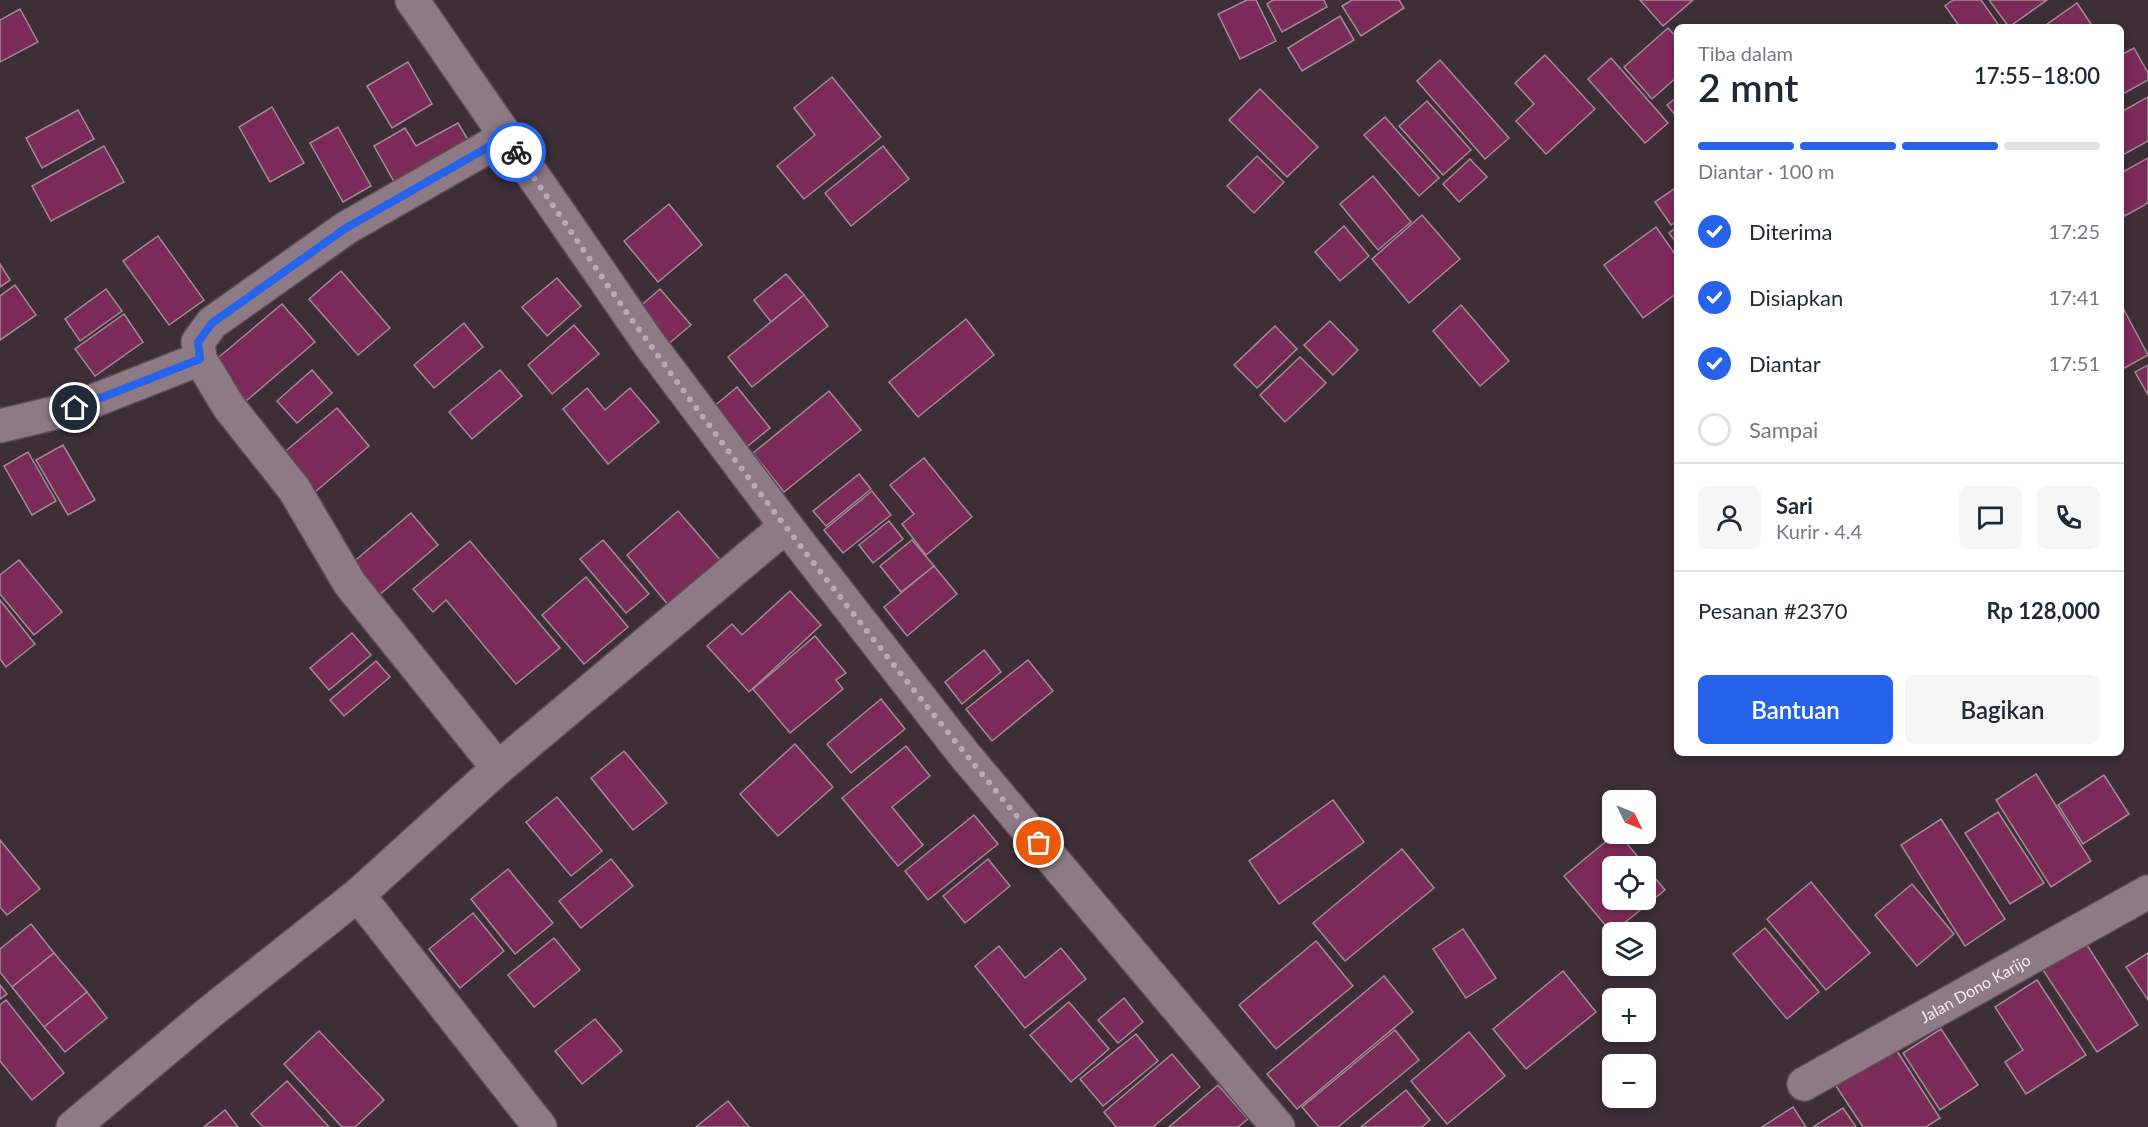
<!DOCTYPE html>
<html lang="id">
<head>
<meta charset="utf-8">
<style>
  :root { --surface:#fff; --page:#f6f6f7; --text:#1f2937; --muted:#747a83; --line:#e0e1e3; --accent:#2563eb }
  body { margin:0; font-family:Lato,sans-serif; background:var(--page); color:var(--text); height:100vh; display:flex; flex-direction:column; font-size:22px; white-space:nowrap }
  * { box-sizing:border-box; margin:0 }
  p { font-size:20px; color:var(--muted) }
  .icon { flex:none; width:33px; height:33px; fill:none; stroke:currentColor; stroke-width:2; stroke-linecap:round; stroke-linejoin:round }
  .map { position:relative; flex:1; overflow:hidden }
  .side { position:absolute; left:1674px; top:24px; width:450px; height:732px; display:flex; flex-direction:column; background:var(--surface); border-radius:9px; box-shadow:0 3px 9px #0003 }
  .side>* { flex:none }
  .needle { width:39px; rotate:133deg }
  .controls { position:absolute; left:1602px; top:790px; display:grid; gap:12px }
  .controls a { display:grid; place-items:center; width:54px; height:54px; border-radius:9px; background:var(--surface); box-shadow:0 3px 9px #0003; font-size:30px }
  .pin { position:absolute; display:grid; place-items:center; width:51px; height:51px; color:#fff; margin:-26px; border:3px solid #fff; border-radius:50%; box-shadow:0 2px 6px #0007 }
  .courier { position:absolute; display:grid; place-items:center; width:60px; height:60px; margin:-30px; border:4px solid #2563eb; border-radius:50%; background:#fff; color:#222; box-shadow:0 2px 8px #0007 }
  .head em { font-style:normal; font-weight:600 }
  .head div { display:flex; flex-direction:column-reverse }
  .head { display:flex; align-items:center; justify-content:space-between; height:102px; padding:0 24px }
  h1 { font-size:39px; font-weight:600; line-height:45px }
  .bar { display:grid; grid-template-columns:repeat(4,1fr); gap:9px 6px; align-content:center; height:72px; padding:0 24px }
  .bar i { height:8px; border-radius:4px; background:var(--line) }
  .bar .current { background:var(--accent) }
  .bar p { grid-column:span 4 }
  .line { display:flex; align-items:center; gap:15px; padding:0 24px; border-top:2px solid var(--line) }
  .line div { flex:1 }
  .round { display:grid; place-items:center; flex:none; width:63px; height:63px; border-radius:9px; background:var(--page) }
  ol { padding:0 24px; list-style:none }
  li { display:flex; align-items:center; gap:18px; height:66px }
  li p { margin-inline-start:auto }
  li .icon { padding:6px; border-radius:50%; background:var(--accent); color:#fff; stroke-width:4 }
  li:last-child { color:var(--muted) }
  li i { width:33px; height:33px; border:3px solid var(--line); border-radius:50% }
  .primary-button { display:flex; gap:12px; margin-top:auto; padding:12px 24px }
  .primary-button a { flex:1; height:69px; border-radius:9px; background:var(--accent); color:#fff; font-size:24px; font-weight:600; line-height:69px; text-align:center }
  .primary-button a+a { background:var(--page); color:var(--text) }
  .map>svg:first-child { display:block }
  .building { fill:#7c2a5a; stroke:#9f8b94; stroke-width:1.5; fill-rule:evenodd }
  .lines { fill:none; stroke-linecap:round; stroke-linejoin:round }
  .minor-casing { stroke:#5b4e54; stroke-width:36 }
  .minor { stroke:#8e7a84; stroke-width:33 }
  .done { stroke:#b6aab0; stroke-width:6; stroke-dasharray:0 10.8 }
  .route { stroke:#2563eb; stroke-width:8 }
  .labels { text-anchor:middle; stroke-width:5; stroke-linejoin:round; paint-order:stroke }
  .street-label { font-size:16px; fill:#f7ecf1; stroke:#20181c }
</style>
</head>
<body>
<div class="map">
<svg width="2148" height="1127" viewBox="0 0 2148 1127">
  <rect width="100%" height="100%" fill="#3e2e36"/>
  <g class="building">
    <polygon points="1247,0 1256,0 1276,41 1240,59 1218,14"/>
    <polygon points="1273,0 1324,0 1327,7 1282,32 1267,4"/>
    <polygon points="1352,0 1399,0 1404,8 1361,36 1342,6"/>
    <polygon points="1640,0 1693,0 1663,26"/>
    <polygon points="1953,0 1981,0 1998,24 1994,27 1960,27 1945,6"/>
    <polygon points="1989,0 2047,0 2009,27"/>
    <polygon points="2077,3 2093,27 2043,27"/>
    <polygon points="20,9 38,42 0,62 0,20"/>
    <polygon points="1340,16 1354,40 1302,71 1288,48"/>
    <polygon points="1668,28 1677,38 1677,77 1652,99 1624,67"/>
    <polygon points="2134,48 2148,73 2148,80 2121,95 2121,55"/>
    <polygon points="1545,55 1595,109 1546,154 1516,121 1534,104 1515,83"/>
    <polygon points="1611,58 1668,123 1645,143 1588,79"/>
    <polygon points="1440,60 1509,138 1485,159 1417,81"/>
    <polygon points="408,62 432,104 392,128 367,86"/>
    <polygon points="832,77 881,137 804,199 777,166 815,135 794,108"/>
    <polygon points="1260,89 1318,147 1287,177 1229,120"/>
    <polygon points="1677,97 1677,117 1667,105"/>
    <polygon points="2148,97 2148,141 2121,156 2121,112"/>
    <polygon points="1427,101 1471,150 1443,175 1399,126"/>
    <polygon points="272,107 304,163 270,182 239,127"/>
    <polygon points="78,110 94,139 42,168 26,138"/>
    <polygon points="1385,117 1439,178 1419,196 1364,135"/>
    <polygon points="458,123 471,145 397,187 374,146 405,128 416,146"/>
    <polygon points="338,127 371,186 343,202 310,143"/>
    <polygon points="104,146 124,182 51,221 32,186"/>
    <polygon points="883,146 909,179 851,226 825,193"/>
    <polygon points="1257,156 1284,182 1254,213 1227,186"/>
    <polygon points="2148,158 2148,203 2125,216 2121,208 2121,173"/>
    <polygon points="1470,159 1487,177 1459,202 1443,184"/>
    <polygon points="1373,176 1411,222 1378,250 1340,204"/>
    <polygon points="1677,187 1677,221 1671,225 1655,202"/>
    <polygon points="669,204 702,245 658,282 624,241"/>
    <polygon points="1422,215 1460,259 1409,303 1372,259"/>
    <polygon points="1344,226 1369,256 1340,281 1315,252"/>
    <polygon points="1656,227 1677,257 1677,293 1643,318 1604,265"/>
    <polygon points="1677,227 1677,244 1669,233"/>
    <polygon points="158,236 204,300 169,325 123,261"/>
    <polygon points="0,264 10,280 0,287"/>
    <polygon points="341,271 390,328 358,355 309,299"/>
    <polygon points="786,274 804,295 771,322 754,300"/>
    <polygon points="557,278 581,306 547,336 522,307"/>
    <polygon points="15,285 36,315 0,340 0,296"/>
    <polygon points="106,289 122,311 80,341 65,319"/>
    <polygon points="660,289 691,325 667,345 637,309"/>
    <polygon points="804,295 828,326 752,387 728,357"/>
    <polygon points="282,304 315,342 246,401 213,362"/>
    <polygon points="1461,305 1509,361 1480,386 1433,331"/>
    <polygon points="2124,310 2148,355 2121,370 2121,311"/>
    <polygon points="124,314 143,342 95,376 75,349"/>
    <polygon points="966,319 994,355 918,417 889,382"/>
    <polygon points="1330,321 1358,350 1333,375 1304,345"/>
    <polygon points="464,323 483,347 434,388 414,365"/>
    <polygon points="574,325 599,354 552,394 528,365"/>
    <polygon points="1275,326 1297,349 1257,388 1234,365"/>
    <polygon points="1300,357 1326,383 1285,422 1260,395"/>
    <polygon points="2148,365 2148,395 2135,372"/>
    <polygon points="312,370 332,393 297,423 277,401"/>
    <polygon points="500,370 522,396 472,439 449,412"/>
    <polygon points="737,387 770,428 744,449 712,408"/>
    <polygon points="587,388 605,410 630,388 659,422 608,464 563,409"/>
    <polygon points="829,391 861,430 784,492 753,453"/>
    <polygon points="337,408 369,446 315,492 282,454"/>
    <polygon points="63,445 95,500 68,515 36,460"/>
    <polygon points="28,452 56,501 32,515 4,466"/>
    <polygon points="924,458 972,517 926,555 902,524 914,514 890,485"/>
    <polygon points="859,474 871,489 826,526 813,511"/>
    <polygon points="872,491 891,515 843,553 824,530"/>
    <polygon points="678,511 722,562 669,606 627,555"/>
    <polygon points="411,513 438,545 378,596 351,564"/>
    <polygon points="889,521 903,539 873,563 859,545"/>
    <polygon points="603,540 649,594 626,613 580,559"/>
    <polygon points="912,540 934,566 901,592 880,566"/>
    <polygon points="470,541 560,648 516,684 446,600 433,612 413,589"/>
    <polygon points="19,560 62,612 34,635 0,594 0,575"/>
    <polygon points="934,566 957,594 907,636 884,607"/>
    <polygon points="586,577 628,627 584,664 542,615"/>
    <polygon points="790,591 821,625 749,692 707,646 732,624 742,635"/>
    <polygon points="0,600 35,644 6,667 0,659"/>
    <polygon points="352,633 371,655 329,690 310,668"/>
    <polygon points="815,636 846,673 836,680 843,689 790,733 753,689"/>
    <polygon points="984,650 1001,672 962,704 945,682"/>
    <polygon points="1028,660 1053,691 992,741 966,709"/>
    <polygon points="376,661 390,677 344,716 330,700"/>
    <polygon points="881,699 905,729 851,773 827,744"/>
    <polygon points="795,744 833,787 778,836 740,794"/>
    <polygon points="906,746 930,776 892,807 923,845 898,866 842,798"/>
    <polygon points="624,751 667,803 633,830 591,778"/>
    <polygon points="2036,774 2091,861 2051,887 1996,800"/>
    <polygon points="2104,775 2129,814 2083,844 2058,805"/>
    <polygon points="557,797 602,851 571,876 526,822"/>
    <polygon points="1333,800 1364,842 1279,904 1249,861"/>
    <polygon points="1998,812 2044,883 2010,904 1965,833"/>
    <polygon points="974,815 998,844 928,900 905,871"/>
    <polygon points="1941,819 2005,919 1965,946 1901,845"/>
    <path d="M1615,834H1619L1665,890L1612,933L1564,876ZM1612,867H1646V900H1612Z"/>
    <polygon points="0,840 40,889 7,915 0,907"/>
    <polygon points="1402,849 1434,888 1345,961 1313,923"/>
    <polygon points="611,859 633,886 581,928 559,901"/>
    <polygon points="988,859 1010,886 965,923 943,896"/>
    <polygon points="508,869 553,923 515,954 471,899"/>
    <polygon points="1811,882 1870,953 1826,990 1767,919"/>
    <polygon points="1912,884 1954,934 1917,966 1875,915"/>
    <polygon points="473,913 504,951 460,988 429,949"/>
    <polygon points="31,924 54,953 12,987 0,972 0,949"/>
    <polygon points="1765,928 1819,992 1787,1019 1733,954"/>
    <polygon points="1463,929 1496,978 1466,998 1433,949"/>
    <polygon points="554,938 580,970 534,1007 508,975"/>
    <polygon points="1316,941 1353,986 1276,1049 1239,1005"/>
    <polygon points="2085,942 2138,1025 2097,1052 2043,970"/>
    <polygon points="999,946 1025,978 1061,948 1086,979 1025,1028 975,966"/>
    <polygon points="54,953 87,992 44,1027 12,987"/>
    <polygon points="2148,953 2148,1000 2126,967"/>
    <polygon points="1563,971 1596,1012 1526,1069 1493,1029"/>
    <polygon points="1384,976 1413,1012 1297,1109 1267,1074"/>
    <polygon points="2037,980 2086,1055 2026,1094 2005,1062 2023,1050 1995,1007"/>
    <polygon points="0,985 7,994 0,999"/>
    <polygon points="87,992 107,1018 65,1052 44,1027"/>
    <polygon points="1124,998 1143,1022 1118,1043 1098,1020"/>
    <polygon points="6,1000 64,1073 32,1100 0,1061 0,1005"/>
    <polygon points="1069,1002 1109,1049 1071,1082 1030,1035"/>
    <polygon points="595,1019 622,1051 582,1084 555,1051"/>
    <polygon points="1941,1029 1978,1085 1940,1110 1903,1053"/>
    <polygon points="1395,1030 1419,1060 1338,1127 1319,1127 1302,1107"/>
    <polygon points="319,1031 384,1100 355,1127 342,1127 284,1064"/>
    <polygon points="1469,1032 1505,1076 1447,1124 1411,1081"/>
    <polygon points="1136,1034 1158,1061 1103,1106 1080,1079"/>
    <polygon points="1895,1048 1940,1118 1926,1127 1863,1127 1836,1086"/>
    <polygon points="1172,1054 1200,1087 1153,1127 1116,1127 1104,1112"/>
    <polygon points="287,1081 329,1127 263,1127 251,1114"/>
    <polygon points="1218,1085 1248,1119 1238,1127 1169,1127"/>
    <polygon points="1406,1090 1430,1120 1422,1127 1361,1127"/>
    <polygon points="728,1101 749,1127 696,1127"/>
    <polygon points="1793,1107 1806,1127 1762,1127"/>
    <polygon points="1843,1108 1856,1127 1813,1127"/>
    <polygon points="225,1110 238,1127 204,1127"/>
  </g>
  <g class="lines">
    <g class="minor-casing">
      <g id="minor">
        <polyline points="412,0 650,345 786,526 963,753 1278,1127"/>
        <polyline points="0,426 75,408 200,359"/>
        <polyline points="498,768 350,584 294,489 229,407 200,359 198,342 212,323 346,228 505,137"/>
        <polyline points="358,895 540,1127"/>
        <path id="s1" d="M1804,1084L2148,892"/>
        <polyline points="73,1127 209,1013 358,895 498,768 786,526"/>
      </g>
    </g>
    <use href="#minor" class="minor"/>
  </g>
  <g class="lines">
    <path class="done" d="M516,152C561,216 604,282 651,346C774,516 905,682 1039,843"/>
    <polyline class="route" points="75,408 200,359 198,342 212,323 346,228 506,137 516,152"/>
  </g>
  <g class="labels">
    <g class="street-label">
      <text dy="6" stroke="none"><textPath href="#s1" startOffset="196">Jalan Dono Karijo</textPath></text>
    </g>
  </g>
</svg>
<div class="controls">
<a><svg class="needle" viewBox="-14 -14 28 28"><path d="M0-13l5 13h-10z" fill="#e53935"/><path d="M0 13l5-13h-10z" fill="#747a83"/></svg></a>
<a><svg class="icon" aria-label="locate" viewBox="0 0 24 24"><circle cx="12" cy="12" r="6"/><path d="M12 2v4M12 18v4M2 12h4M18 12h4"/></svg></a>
<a><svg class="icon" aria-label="layers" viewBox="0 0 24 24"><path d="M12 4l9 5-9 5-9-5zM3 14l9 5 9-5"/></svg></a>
<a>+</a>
<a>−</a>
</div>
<div class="pin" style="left:1039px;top:843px;background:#ea580c"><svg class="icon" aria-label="bag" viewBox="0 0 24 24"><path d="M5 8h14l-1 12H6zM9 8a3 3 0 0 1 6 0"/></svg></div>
<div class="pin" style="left:75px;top:408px;background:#1f2937"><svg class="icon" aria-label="home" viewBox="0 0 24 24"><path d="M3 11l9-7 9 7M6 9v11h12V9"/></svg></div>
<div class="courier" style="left:516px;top:152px"><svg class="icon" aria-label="bike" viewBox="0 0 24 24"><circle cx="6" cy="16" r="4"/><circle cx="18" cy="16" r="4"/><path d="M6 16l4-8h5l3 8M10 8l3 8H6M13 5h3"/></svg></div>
<section class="side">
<div class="head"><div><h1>2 mnt</h1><p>Tiba dalam</p></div><em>17:55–18:00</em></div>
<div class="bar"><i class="current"></i><i class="current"></i><i class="current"></i><i></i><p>Diantar · 100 m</p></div>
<ol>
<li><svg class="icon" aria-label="check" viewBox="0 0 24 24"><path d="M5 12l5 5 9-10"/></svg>Diterima<p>17:25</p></li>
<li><svg class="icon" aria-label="check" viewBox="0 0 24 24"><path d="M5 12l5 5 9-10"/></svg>Disiapkan<p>17:41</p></li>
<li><svg class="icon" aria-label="check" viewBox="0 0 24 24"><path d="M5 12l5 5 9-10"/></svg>Diantar<p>17:51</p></li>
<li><i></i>Sampai</li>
</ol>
<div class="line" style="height:108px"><a class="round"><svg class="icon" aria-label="person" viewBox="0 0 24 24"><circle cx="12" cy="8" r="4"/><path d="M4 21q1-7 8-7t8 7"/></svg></a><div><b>Sari</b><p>Kurir · 4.4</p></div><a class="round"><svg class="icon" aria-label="chat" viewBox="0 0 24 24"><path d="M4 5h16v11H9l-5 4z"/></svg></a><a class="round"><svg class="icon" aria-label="phone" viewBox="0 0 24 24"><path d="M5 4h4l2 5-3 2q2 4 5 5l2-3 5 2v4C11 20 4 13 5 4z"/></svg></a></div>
<div class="line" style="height:78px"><div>Pesanan #2370</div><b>Rp 128,000</b></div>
<div class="primary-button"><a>Bantuan</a><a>Bagikan</a></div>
</section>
</div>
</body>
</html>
